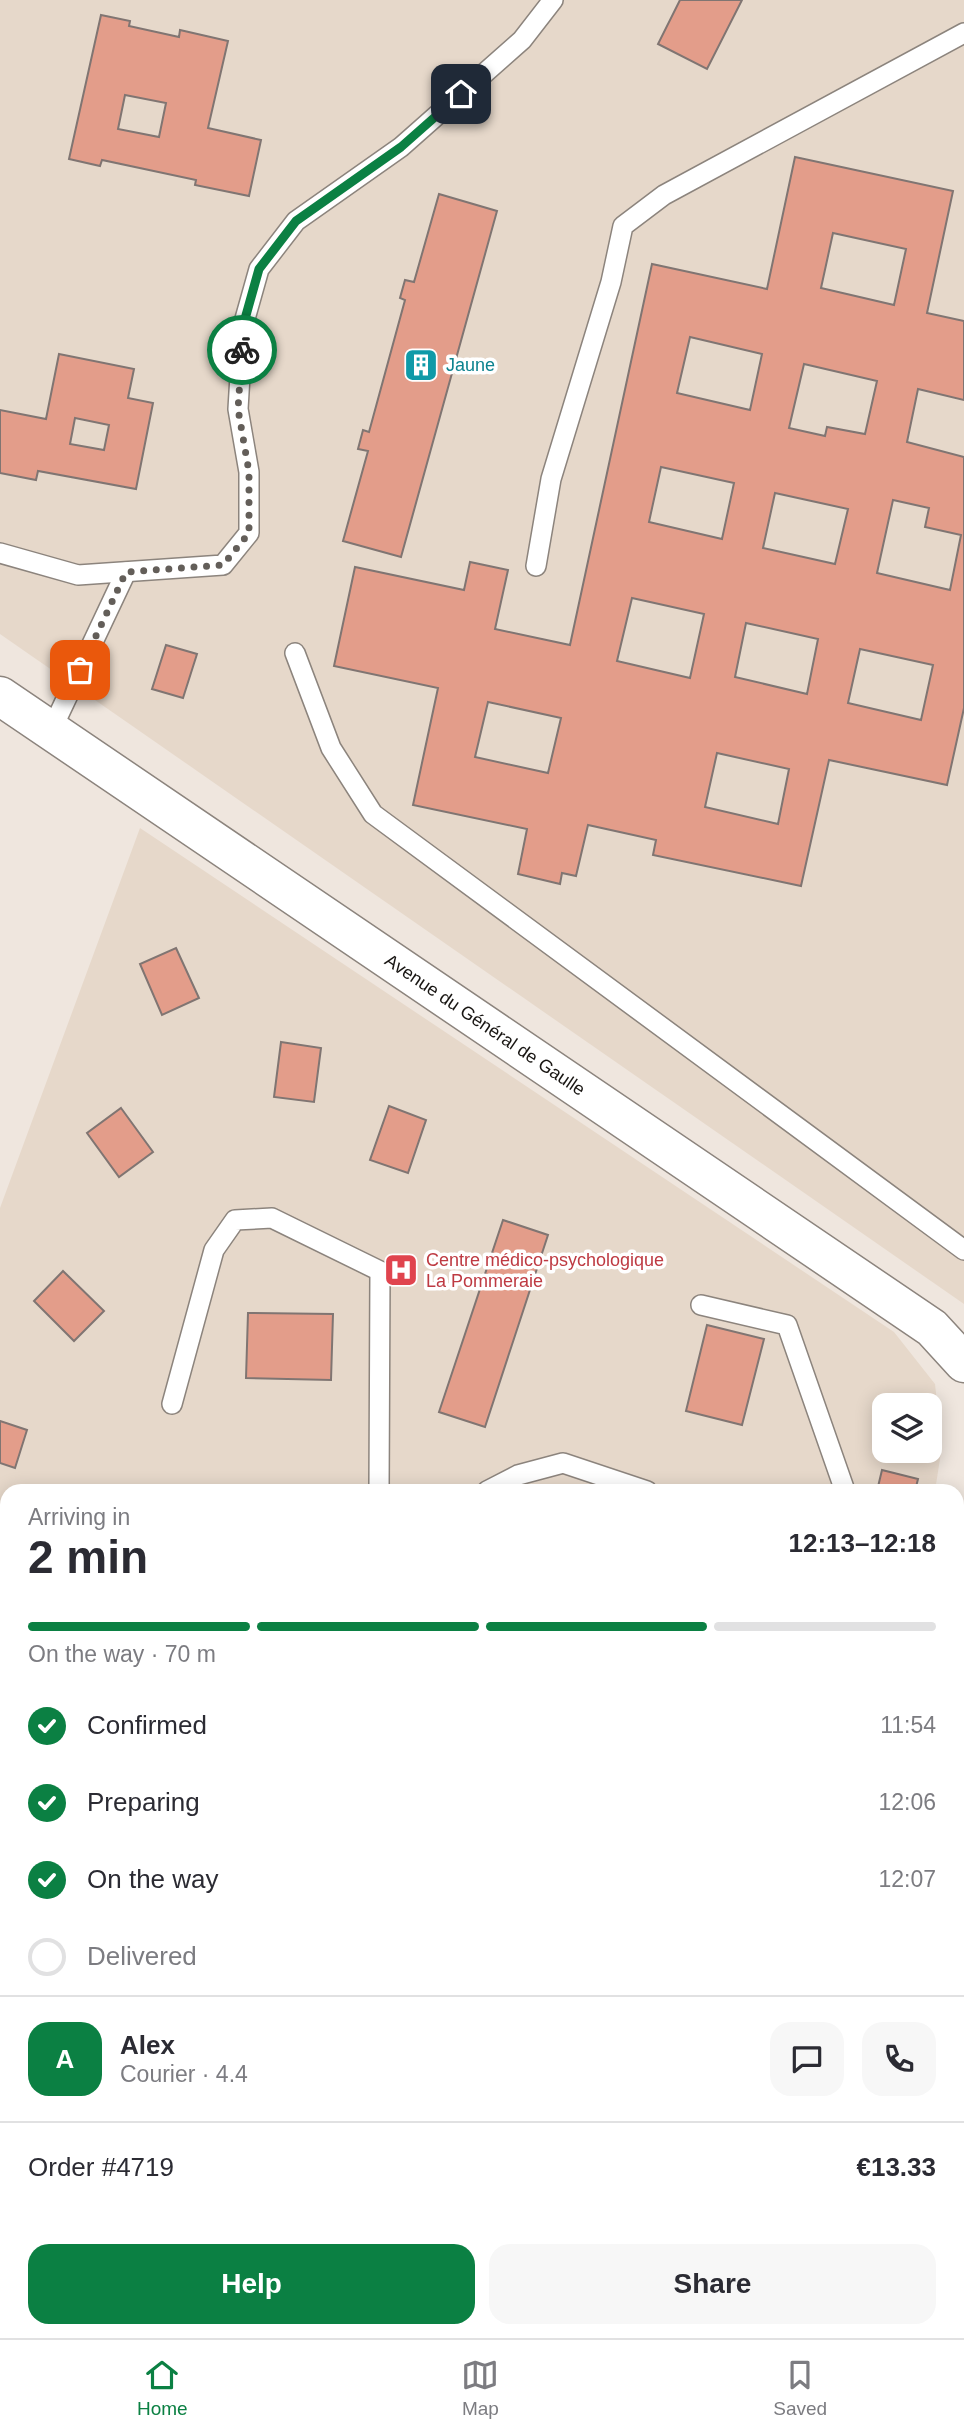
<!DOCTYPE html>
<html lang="en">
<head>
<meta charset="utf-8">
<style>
  :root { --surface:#fff; --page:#f7f7f7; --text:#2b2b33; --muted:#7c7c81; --line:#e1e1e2; --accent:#0b8043 }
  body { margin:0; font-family:Arial,sans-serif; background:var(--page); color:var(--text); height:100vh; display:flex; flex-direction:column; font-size:26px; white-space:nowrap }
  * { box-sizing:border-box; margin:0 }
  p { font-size:23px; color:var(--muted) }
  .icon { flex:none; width:38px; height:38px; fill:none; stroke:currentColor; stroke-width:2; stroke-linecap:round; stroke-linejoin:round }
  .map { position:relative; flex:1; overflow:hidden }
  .drawer { position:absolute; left:0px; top:1484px; width:964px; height:854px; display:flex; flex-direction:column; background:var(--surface); border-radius:21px 21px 0 0; box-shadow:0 4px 18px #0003 }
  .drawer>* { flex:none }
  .tools { position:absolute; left:872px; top:1393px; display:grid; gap:14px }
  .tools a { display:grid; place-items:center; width:70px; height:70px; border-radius:14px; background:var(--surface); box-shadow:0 4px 18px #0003; font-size:35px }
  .pin { position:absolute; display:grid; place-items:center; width:60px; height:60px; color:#fff; margin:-30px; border-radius:14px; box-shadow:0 4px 10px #0006 }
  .courier { position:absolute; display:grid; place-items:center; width:70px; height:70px; margin:-35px; border:5px solid #0b8043; border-radius:50%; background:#fff; color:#222; box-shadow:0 2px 9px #0007 }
  .summary em { font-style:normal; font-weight:700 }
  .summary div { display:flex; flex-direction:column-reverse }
  .summary { display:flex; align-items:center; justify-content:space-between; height:119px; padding:0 28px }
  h1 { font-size:46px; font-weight:700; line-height:52px }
  .bar { display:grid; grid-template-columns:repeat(4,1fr); gap:10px 7px; align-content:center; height:84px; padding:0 28px }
  .bar i { height:9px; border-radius:5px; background:var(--line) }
  .bar .on { background:var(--accent) }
  .bar p { grid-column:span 4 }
  .line { display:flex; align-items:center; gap:18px; padding:0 28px; border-top:2px solid var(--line) }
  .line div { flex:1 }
  .round { display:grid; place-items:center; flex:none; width:74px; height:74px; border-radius:21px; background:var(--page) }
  ol { padding:0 28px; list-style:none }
  li { display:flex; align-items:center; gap:21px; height:77px }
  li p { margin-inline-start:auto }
  li .icon { padding:7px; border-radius:50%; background:var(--accent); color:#fff; stroke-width:4 }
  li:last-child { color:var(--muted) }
  li i { width:38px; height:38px; border:4px solid var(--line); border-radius:50% }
  .button { display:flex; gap:14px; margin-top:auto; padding:14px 28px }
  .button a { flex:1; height:80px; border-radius:21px; background:var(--accent); color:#fff; font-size:28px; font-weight:700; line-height:80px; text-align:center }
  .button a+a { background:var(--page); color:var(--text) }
  .tabs { display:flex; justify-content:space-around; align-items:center; height:98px; border-top:2px solid var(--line); background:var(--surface); font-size:19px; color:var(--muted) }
  .tabs a { display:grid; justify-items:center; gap:4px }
  .tabs .on { color:var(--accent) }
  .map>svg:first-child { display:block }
  .built { fill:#e6d8ca; fill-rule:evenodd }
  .building { fill:#e39d8a; stroke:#807572; stroke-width:2; fill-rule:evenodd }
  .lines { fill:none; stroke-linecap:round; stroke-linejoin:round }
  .lane-casing { stroke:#8c847d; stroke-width:22 }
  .street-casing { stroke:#8c847d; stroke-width:41 }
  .secondary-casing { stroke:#8c847d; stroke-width:41 }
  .path { stroke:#837d77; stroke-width:4.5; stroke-dasharray:7 3.5; stroke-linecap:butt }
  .lane { stroke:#fff; stroke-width:19 }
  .street { stroke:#fff; stroke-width:38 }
  .secondary { stroke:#fff; stroke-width:38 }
  .done { stroke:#635e59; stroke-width:7; stroke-dasharray:0 12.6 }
  .route { stroke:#0b8043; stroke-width:9 }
  .labels { text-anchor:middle; stroke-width:7; stroke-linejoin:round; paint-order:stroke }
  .culture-label { font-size:18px; fill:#0d838f; stroke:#fff; text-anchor:start }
  .street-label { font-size:18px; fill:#181512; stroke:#fff }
  .health-label { font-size:18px; fill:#be3a42; stroke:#fff; text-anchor:start }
</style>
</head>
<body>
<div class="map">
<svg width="964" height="2338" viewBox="0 0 964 2338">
  <rect width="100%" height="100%" fill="#efe6de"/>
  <g class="built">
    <polygon points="0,0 964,0 964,1304 0,634"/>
    <path d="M140,828L894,1332L935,1384L942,1446L935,1491H7V1803H0V1208ZM884,1405H929V1451H884Z"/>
    <polygon points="957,1867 964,1874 964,2298 957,2297"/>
    <polygon points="57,2331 396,2331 395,2338 57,2338"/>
  </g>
  <g class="building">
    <polygon points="680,0 742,0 707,69 658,44"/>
    <path d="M101,15L130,21L129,26L179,37L180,30L228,41L208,128L261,140L249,196L195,185L196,180L102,160L100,166L69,159ZM125,95L166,103L159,137L118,129Z"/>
    <path d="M795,157L953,191L927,313L964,321V400L918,389L907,442L964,457V708L947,785L829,760L801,886L653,855L656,840L588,825L576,876L562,873L560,884L518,874L527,829L413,805L438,688L334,666L355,567L464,590L470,562L508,570L495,629L570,645L652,264L767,289ZM833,233L906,249L894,305L821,288ZM690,337L762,354L750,410L677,393ZM804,364L877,381L865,434L827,427L825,436L789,428ZM661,467L734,483L722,539L649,522ZM775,493L848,509L835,564L763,548ZM893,500L929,508L925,527L961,535L950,590L877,573ZM632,598L704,614L690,678L617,661ZM746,623L818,639L807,694L735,677ZM860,649L933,665L921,720L848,703ZM488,702L561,718L548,773L475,757ZM717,753L789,769L778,824L705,807Z"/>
    <polygon points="439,194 497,211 401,557 343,541 368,451 358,449 363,430 369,432 405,300 400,298 405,280 414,282"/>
    <path d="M59,354L134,369L128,398L153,403L136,489L38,471L36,480L0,473V410L46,419ZM75,418L109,425L104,450L70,444Z"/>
    <polygon points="166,645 197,654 183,698 152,689"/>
    <polygon points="176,948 199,998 162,1015 140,964"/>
    <polygon points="281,1042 321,1048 314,1102 274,1097"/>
    <polygon points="389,1106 426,1120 408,1173 370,1160"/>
    <polygon points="121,1108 153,1152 119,1177 87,1133"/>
    <polygon points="503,1220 548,1235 485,1427 439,1412"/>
    <polygon points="63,1271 104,1311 74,1341 34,1301"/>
    <polygon points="248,1313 333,1314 331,1380 246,1378"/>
    <polygon points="707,1325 764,1339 742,1425 686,1411"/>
    <polygon points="0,1421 27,1430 15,1468 0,1463"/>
    <polygon points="882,1470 918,1479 915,1491 877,1491"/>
    <polygon points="957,2066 964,2066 964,2185 958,2184 957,2188"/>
    <polygon points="957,2223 964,2224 964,2284 957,2283"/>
    <polygon points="308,2331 373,2331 372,2338 308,2338"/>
    <polygon points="665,2331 699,2331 698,2338 665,2338"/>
  </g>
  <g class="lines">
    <g class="lane-casing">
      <g id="lane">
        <polyline points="0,553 78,575 223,565 249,533 249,472 238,409 243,326 259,269 296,221 401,147 522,40 553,0"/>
        <polyline points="536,566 551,479 611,282 623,226 664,195 964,33"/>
        <polyline points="295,653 331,748 373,814 964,1250"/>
        <polyline points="51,731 126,572"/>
        <polyline points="701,1305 787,1325 845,1491"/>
        <polyline points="172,1404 214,1250 235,1220 272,1218 380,1271 379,1491"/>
        <polyline points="487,1491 518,1475 563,1463 647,1491"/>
      </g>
    </g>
    <g class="street-casing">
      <polyline id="street" points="56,2338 57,2331"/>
    </g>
    <g class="secondary-casing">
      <g id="secondary">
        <path id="s1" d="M0,696L932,1328L964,1363"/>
        <polyline points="957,1567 964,1532"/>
        <polyline points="957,1620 964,1641"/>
        <polyline points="957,1706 964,1699"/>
        <polyline points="957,1773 964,1781"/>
        <polyline points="0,1840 7,1839"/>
        <polyline points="0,1868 7,1868"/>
      </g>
    </g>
    <polyline class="path" points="395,2338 396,2331"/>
    <use href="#lane" class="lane"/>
    <use href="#street" class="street"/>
    <use href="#secondary" class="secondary"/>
  </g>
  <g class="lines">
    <polyline class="done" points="80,670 126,572 223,565 249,533 249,472 238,409 242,350"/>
    <polyline class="route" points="242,350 243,326 259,269 296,221 401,147 461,94"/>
  </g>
  <defs>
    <g id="building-square" transform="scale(1.75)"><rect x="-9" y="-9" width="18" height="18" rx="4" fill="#0f9aa8" stroke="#fff"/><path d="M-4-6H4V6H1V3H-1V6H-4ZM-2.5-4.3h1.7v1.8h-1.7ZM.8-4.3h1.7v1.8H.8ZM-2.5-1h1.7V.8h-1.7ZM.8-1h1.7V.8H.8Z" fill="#fff"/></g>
    <g id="hospital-square" transform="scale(1.75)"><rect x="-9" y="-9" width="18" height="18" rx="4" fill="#e0444e" stroke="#fff"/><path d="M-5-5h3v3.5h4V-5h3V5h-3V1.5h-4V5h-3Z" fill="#fff"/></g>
  </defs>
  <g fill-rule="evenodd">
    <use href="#building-square" x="421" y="365"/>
    <use href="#hospital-square" x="401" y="1270"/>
  </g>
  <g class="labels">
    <g class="culture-label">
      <text x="446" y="371">Jaune</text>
    </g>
    <g class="street-label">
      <text dy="6" stroke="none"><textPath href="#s1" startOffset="586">Avenue du Général de Gaulle</textPath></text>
    </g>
    <g class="health-label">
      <text x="426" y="1266">Centre médico-psychologique<tspan x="426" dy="21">La Pommeraie</tspan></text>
    </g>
  </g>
</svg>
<div class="tools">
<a><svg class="icon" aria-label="layers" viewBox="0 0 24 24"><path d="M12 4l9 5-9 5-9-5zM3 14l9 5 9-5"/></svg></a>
</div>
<div class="pin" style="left:80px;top:670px;background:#ea580c"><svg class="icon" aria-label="bag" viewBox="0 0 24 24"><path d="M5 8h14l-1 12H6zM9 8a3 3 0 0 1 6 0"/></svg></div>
<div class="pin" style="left:461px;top:94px;background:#1f2937"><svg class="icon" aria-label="home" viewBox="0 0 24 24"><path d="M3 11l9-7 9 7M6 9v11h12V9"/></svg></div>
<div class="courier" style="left:242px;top:350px"><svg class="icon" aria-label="bike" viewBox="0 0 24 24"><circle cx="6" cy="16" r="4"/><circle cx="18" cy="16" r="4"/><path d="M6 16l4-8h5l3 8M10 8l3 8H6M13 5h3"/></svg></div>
<section class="drawer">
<div class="summary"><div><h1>2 min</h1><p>Arriving in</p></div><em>12:13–12:18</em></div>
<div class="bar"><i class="on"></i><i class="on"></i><i class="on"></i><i></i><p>On the way · 70 m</p></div>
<ol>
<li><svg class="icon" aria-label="check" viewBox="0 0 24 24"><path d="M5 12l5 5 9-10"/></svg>Confirmed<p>11:54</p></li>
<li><svg class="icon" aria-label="check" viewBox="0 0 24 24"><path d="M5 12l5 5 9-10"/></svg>Preparing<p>12:06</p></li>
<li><svg class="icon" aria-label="check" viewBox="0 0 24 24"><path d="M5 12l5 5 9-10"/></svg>On the way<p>12:07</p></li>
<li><i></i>Delivered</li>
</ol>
<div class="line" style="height:126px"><b class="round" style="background:var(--accent);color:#fff">A</b><div><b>Alex</b><p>Courier · 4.4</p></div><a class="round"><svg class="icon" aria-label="chat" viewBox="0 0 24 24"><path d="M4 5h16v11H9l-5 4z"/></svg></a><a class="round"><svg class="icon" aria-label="phone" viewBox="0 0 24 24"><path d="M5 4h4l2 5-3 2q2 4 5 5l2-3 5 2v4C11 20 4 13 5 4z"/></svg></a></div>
<div class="line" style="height:91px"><div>Order #4719</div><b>€13.33</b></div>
<div class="button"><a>Help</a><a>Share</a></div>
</section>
</div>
<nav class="tabs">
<a class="on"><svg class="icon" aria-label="home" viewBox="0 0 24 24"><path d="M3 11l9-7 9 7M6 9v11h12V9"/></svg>Home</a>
<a><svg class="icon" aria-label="map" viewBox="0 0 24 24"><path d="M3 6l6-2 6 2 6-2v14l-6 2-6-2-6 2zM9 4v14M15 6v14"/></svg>Map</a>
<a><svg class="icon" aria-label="saved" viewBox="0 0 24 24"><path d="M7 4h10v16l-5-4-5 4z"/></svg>Saved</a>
</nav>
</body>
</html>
